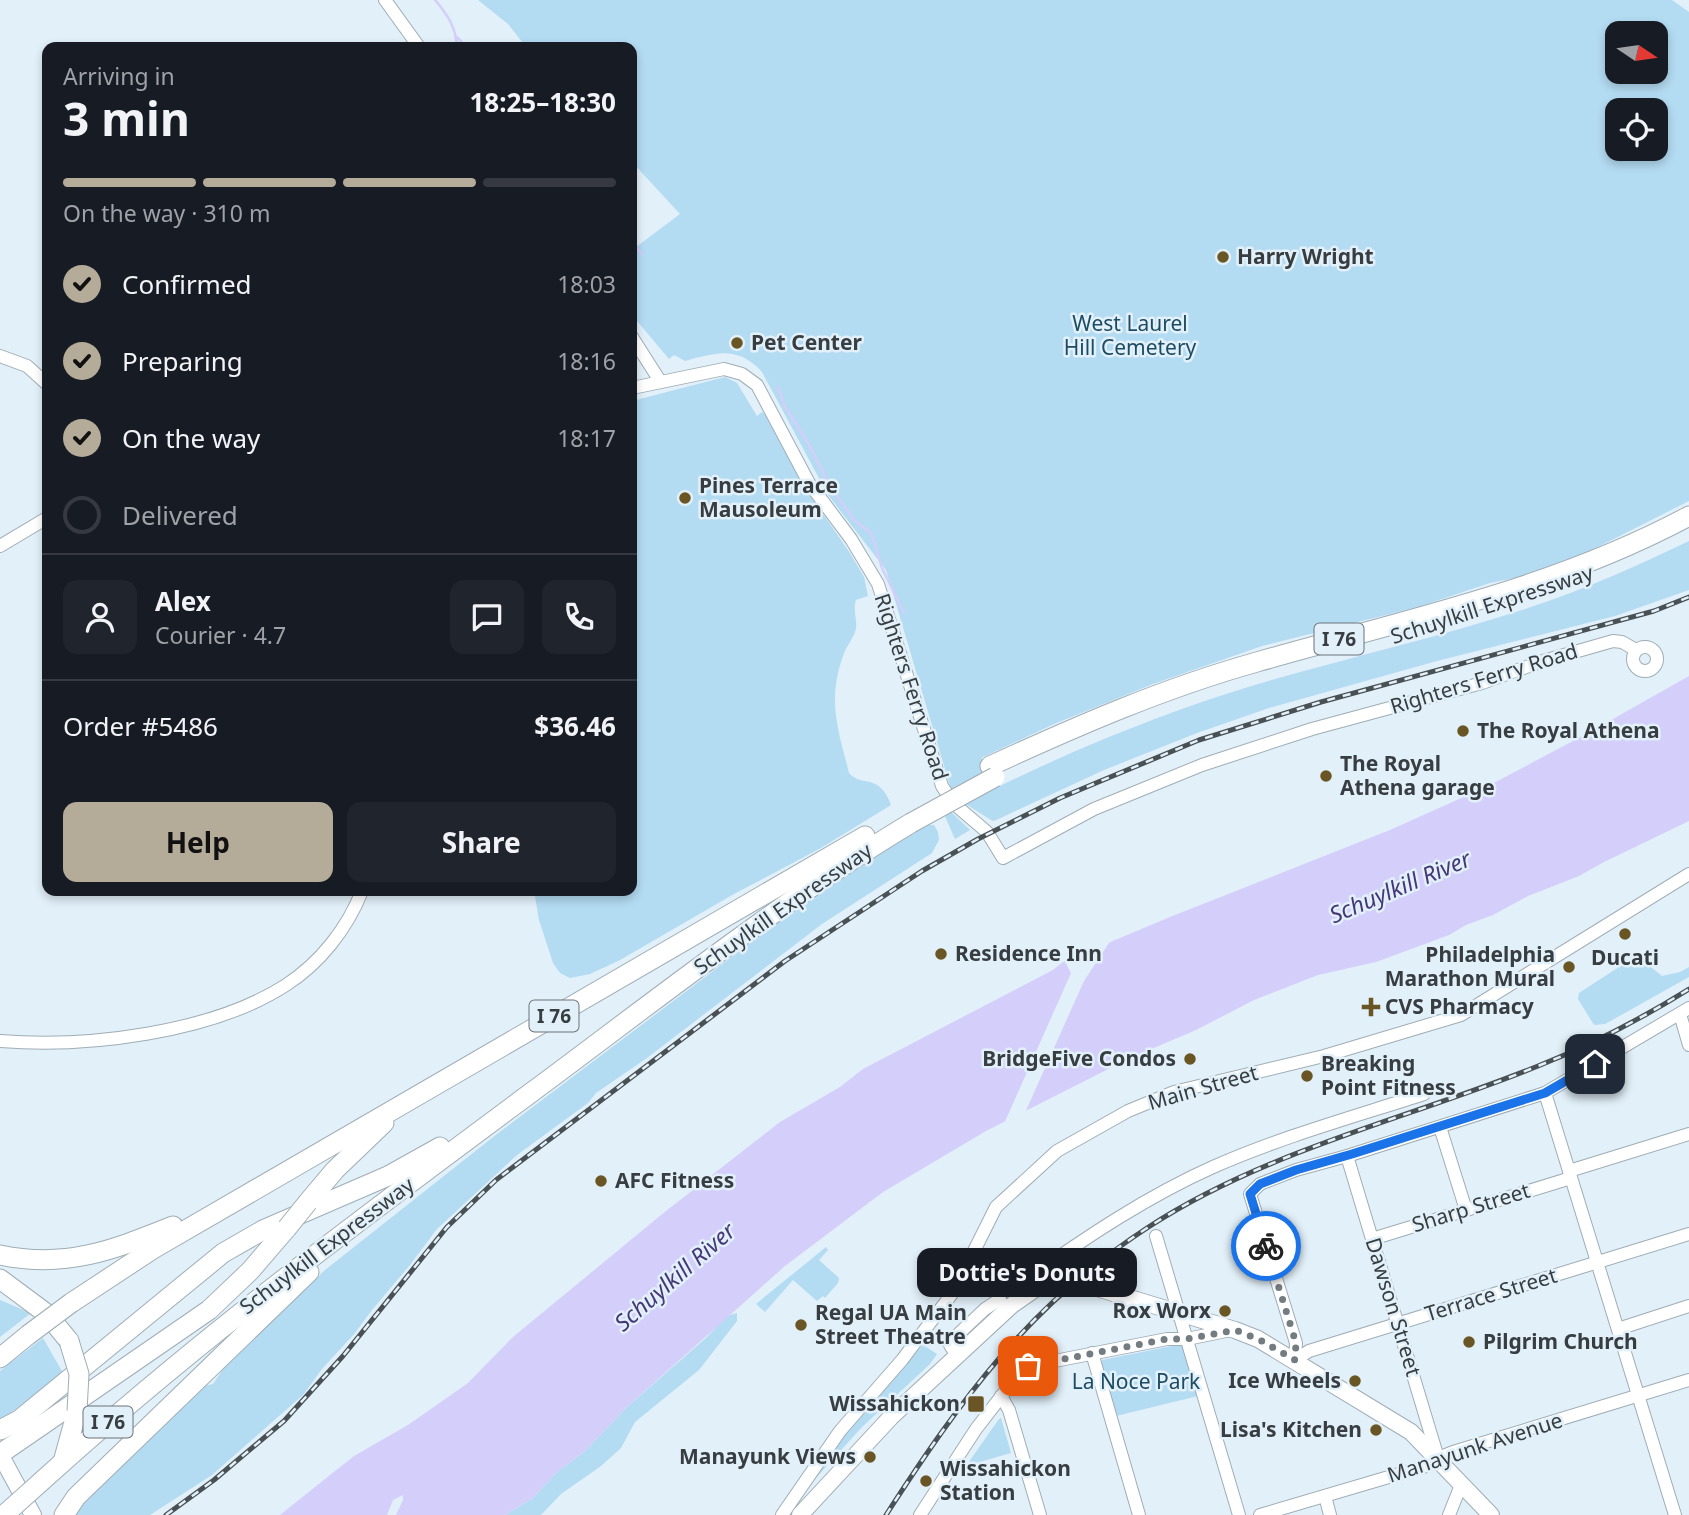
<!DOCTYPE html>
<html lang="en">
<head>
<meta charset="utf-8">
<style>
  :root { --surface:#171b24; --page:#20242c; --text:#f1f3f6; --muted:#9ea1a6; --line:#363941; --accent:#b4ac98 }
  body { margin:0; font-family:"Noto Sans",sans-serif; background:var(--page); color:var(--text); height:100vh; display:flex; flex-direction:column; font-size:26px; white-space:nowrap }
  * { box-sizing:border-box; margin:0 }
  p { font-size:23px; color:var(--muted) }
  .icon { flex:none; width:38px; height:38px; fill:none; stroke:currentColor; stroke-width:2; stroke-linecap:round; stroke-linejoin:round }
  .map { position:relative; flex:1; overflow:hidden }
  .panel { position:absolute; left:42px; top:42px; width:595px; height:854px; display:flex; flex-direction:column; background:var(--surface); border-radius:14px; box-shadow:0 4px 10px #0003 }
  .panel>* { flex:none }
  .needle { width:46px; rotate:103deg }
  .controls { position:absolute; left:1605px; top:21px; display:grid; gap:14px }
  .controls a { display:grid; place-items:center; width:63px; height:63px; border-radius:14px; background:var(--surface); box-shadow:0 4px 10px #0003; font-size:35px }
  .pin { position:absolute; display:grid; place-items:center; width:60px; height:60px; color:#fff; margin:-30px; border-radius:14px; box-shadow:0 4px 10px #0006 }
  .courier { position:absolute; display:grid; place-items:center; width:70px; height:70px; margin:-35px; border:5px solid #1a73e8; border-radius:50%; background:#fff; color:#222; box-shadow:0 2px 9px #0007 }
  .bubble { position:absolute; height:49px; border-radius:14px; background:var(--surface); box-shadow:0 4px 10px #0003; font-size:23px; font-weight:700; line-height:49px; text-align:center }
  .head em { font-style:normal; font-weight:700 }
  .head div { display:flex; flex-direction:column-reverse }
  .head { display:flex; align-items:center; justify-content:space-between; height:119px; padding:0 21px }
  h1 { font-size:46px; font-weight:700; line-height:52px }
  .bar { display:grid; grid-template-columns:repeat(4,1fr); gap:10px 7px; align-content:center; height:84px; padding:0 21px }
  .bar i { height:9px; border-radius:5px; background:var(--line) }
  .bar .current { background:var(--accent) }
  .bar p { grid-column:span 4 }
  .line { display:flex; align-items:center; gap:18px; padding:0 21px; border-top:2px solid var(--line) }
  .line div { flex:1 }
  .round { display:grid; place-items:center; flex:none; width:74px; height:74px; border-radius:14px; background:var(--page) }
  ol { padding:0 21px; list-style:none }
  li { display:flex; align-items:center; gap:21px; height:77px }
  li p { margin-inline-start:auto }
  li .icon { padding:7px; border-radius:50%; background:var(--accent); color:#111; stroke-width:4 }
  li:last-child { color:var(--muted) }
  li i { width:38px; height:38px; border:4px solid var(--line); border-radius:50% }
  .cta { display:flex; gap:14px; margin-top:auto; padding:14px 21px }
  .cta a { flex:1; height:80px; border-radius:14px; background:var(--accent); color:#111; font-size:28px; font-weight:700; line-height:80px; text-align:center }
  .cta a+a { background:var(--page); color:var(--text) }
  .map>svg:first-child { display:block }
  .green { fill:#b3dbf2; fill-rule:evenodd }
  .water { fill:#d4cefb }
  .pier { fill:#e2f0f9 }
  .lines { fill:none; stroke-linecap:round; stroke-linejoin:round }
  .stream { stroke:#d4cefb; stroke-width:2.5 }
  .minor-tunnel { stroke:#c0ccd4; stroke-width:12; stroke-dasharray:12 6; stroke-linecap:butt }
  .minor-casing { stroke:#9fadb5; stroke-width:14 }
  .major-casing { stroke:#9fadb5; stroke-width:18 }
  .highway-casing { stroke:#9fadb5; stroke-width:21 }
  .minor { stroke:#fff; stroke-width:12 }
  .major { stroke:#fff; stroke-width:16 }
  .highway { stroke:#fff; stroke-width:19 }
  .rail-casing { stroke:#4a5155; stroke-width:5 }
  .rail { stroke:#e2f0f9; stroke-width:2.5; stroke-dasharray:8; stroke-linecap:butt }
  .major-bridge-casing { stroke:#9fadb5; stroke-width:18; stroke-linecap:butt }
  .highway-bridge-casing { stroke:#9fadb5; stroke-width:21; stroke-linecap:butt }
  .major-bridge { stroke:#fff; stroke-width:16 }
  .highway-bridge { stroke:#fff; stroke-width:19 }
  .done { stroke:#737c81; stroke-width:7; stroke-dasharray:0 12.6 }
  .route { stroke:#1a73e8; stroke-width:9 }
  .poi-dot { fill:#6a5625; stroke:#e2f0f9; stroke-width:2.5 }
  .labels { text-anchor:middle; stroke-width:5; stroke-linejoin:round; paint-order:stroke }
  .shield { fill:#e2f0f9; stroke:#6a7378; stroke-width:2 }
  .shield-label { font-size:19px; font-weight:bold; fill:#373d40 }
  .poi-label { font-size:21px; font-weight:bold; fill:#373d40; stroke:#e2f0f9; text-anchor:start }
  .park-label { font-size:21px; fill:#1c4c64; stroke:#e2f0f9 }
  .street-label { font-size:21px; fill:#373d40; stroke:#e2f0f9 }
  .water-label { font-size:23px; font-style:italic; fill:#473779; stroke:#e2f0f9 }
</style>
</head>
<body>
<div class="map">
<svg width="1689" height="1515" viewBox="0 0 1689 1515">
  <rect width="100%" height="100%" fill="#e2f0f9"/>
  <g class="green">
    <path d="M478,0H1672L1689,12V501L1586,553L1519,577L1490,583L1418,607L1262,646L1153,684L1054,724L981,758L997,785L1000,786C1074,750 1149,719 1226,694C1326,662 1428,641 1528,608C1583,590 1637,566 1689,541V590L1615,616L1437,661L1269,708L1197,733L1104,770L994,821L991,820L964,803L950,786L886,570L828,495L762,372C737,345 716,353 685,361L674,355L669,359L632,315V250L680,214L632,162V47H526L508,24ZM1617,33H1656V72H1617ZM1617,110H1656V149H1617Z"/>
    <path d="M725,377L737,383L757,416L762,412L766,414L812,498L850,553L864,577L868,596L856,600C852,611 859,623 855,632C852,640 846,647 843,656C827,701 838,729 849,773C862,788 879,772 891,805L821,848L734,894L620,960L590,974L570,978L560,973L553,963L539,920L534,891H632V401Z"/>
    <polygon points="948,809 970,830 955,839 944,814"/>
    <polygon points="929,825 934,825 938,832 939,840 932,853 822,924 647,1058 596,1093 588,1103 517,1155 437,1229 410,1265 372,1310 355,1333 322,1369 303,1395 212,1475 150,1515 75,1515 79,1506 204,1386 213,1384 223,1369 325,1270 497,1134 790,913 888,848"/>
    <polygon points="1631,961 1646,963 1662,976 1680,972 1689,967 1689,977 1614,1019 1605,1024 1594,1025 1578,999 1579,993 1619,967"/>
    <polygon points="826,1247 828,1250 819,1260 839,1278 838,1283 825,1298 823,1296 817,1301 793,1280 765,1312 756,1304"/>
    <polygon points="0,1300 31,1313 0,1337"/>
    <polygon points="737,1313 737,1321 699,1370 635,1422 621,1448 601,1466 561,1494 541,1515 505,1515 533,1498 556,1473 585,1451 627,1407 706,1338 727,1316"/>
    <polygon points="43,1338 63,1373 0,1421 0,1371"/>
    <polygon points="923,1345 937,1354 930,1364 862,1427 815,1479 813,1478 847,1431"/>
    <polygon points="1177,1345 1183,1346 1198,1396 1116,1416 1101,1363 1102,1360"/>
    <polygon points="1001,1418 1011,1453 966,1466 999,1419"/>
  </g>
  <polygon class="water" points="1689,676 1689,821 1604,862 1579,876 1528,896 1493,915 1466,925 1449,935 1376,962 1318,975 1254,1000 1196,1030 1128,1059 986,1131 883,1192 785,1266 627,1407 585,1451 556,1473 533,1498 505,1515 396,1515 403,1500 403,1495 393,1500 387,1515 280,1515 354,1456 408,1425 468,1383 513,1337 661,1215 780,1122 840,1087 863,1069 1053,970 1063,962 1170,917 1390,830 1488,786 1590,732"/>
  <polygon class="pier" points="1113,937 1084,981 1024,1115 1003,1126 1071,973 1063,958"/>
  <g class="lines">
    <g class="stream">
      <path d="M435,0C448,15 456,28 457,47"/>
      <polyline points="457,37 466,47"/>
      <polyline points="632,242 642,254"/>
      <polyline points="778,387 785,407 808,443 831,488 855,521 871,533 882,568 904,613"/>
    </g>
    <polyline class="minor-tunnel" points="1000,1299 1030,1277"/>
    <g class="minor-casing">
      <g id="minor">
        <polyline points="385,0 419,47"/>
        <polyline points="632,337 660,381"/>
        <polyline points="0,356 27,366 47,384"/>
        <polyline points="632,388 724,369 742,374 757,385 809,483 851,539 878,584 942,786 953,803 987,832 1003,858 1094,809 1202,765 1312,729 1482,683 1543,661 1613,641 1622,642 1636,650"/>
        <polyline points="0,546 47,518"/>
        <circle cx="1645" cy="659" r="12"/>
        <polyline points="1680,1014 1689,1045"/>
        <path d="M0,1041C86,1048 212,1033 286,985C320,963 347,929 362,891"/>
        <polyline points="1545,1093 1675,1515"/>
        <polyline points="1440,1127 1466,1210"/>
        <polyline points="1347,1156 1438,1458"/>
        <polyline points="1569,1171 1689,1134"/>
        <polyline points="1156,1236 1239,1515"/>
        <polyline points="1372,1239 1571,1178"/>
        <path d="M1030,1277C1088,1236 1148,1196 1213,1167C1281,1137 1353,1117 1424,1094"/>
        <polyline points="1618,1329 1689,1306"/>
        <polyline points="1092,1353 1139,1515"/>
        <polyline points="957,1356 950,1345 952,1340 985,1309 1000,1299"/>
        <polyline points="1295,1360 1296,1343 1250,1194 1260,1184 1296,1170 1347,1156 1545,1093 1689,1008"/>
        <polyline points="1295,1360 1309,1351 1689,1234"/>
        <polyline points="1001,1396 1009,1410 1040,1515"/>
        <polyline points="1325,1496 1330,1515"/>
        <polyline points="782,1515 840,1431 902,1360 954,1291 996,1207 1057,1151 1128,1111 1174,1092 1324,1056 1461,1015 1689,874"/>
        <polyline points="920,1515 976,1429 1024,1367 1167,1339 1187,1339 1231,1330"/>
        <polyline points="1260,1515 1426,1466 1438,1458 1453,1452 1689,1380"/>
        <polyline points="1449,1515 1461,1485"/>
      </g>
    </g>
    <g class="major-casing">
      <g id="major">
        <polyline points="1087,1285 1235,1330 1258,1339 1411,1432 1491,1515"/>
        <polyline points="0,1454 33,1515"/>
        <polyline points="800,1515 891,1417 1012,1305 1035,1289 1066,1282"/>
      </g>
    </g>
    <g class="highway-casing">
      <g id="highway">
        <path d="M990,766C1077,726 1164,688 1257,662C1403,620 1553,589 1689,516"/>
        <polyline points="308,1202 335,1170 384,1123"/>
        <path d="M0,1255C66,1269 113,1250 173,1226"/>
        <polyline points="0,1279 47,1314 69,1341"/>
        <polyline points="71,1303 153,1249 865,836"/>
        <polyline points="0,1358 28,1335"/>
        <polyline points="0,1430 19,1420 223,1253 263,1230 388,1176 440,1147"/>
        <polyline points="0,1454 209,1310 250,1271 287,1228"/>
        <polyline points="63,1462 77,1411"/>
        <path d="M43,1480C198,1339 365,1216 532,1092C656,1000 778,903 911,823"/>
        <polyline points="64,1515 76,1497 309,1272"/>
      </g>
    </g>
    <use href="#minor" class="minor"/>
    <use href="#major" class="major"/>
    <use href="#highway" class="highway"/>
    <g class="rail-casing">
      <g id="rail">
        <polyline points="166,1515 214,1480 284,1421 343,1356 447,1227 496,1180 785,961 922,871 978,839 1060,798 1199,740 1321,702 1654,611 1689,597"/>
        <path d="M886,1515C961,1399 1029,1305 1147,1228C1266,1150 1408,1119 1538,1066C1591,1045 1641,1019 1689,989"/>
      </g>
    </g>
    <use href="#rail" class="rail"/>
    <g class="major-bridge-casing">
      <polyline id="major-bridge" points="1066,1282 1087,1285"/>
    </g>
    <g class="highway-bridge-casing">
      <g id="highway-bridge">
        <polyline points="911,823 995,777"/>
        <polyline points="287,1228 308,1202"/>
        <polyline points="28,1335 71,1303"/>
        <polyline points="69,1341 79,1374 77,1411"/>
        <polyline points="4,1515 43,1480"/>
      </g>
    </g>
    <use href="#major-bridge" class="major-bridge"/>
    <use href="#highway-bridge" class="highway-bridge"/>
  </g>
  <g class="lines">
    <polyline class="done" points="1028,1366 1167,1339 1187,1339 1235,1330 1258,1339 1295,1360 1296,1343 1266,1246"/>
    <polyline class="route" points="1266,1246 1250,1194 1260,1184 1296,1170 1352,1154 1545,1093 1595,1064"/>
  </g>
  <g class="poi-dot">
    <circle cx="1223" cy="257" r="7"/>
    <circle cx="737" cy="343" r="7"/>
    <circle cx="685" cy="498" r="7"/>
    <circle cx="1463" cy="731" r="7"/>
    <circle cx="1326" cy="776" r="7"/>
    <circle cx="1625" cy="934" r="7"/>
    <circle cx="941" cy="954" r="7"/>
    <circle cx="1569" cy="967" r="7"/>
    <path d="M1367.5 996.5h7v7h7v7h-7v7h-7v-7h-7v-7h7z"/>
    <circle cx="1190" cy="1059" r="7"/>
    <circle cx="1307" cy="1076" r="7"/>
    <circle cx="601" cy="1181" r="7"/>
    <circle cx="1225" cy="1311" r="7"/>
    <circle cx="801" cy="1325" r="7"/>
    <circle cx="1469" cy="1342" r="7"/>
    <circle cx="1355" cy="1381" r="7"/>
    <rect x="967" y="1395" width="18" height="18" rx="3.5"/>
    <circle cx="1376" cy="1430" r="7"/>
    <circle cx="870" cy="1457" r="7"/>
    <circle cx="926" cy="1481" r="7"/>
  </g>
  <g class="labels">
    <g class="shield">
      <rect x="1314.5" y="623.5" width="49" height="31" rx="5"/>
      <rect x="529.5" y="1000.5" width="49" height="31" rx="5"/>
      <rect x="83.5" y="1406.5" width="49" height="31" rx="5"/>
    </g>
    <g class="shield-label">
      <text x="1339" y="646">I 76</text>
      <text x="554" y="1023">I 76</text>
      <text x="108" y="1429">I 76</text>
    </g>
    <g class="poi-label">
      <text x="1237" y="264">Harry Wright</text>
      <text x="751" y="350">Pet Center</text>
      <text x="699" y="493">Pines Terrace<tspan x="699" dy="24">Mausoleum</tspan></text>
      <text x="1477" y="738">The Royal Athena</text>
      <text x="1340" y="771">The Royal<tspan x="1340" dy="24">Athena garage</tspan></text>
      <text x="955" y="961">Residence Inn</text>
      <text x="1555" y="962" text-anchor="end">Philadelphia<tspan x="1555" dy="24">Marathon Mural</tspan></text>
      <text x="1625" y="965" text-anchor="middle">Ducati</text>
      <text x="1385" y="1014">CVS Pharmacy</text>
      <text x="1176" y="1066" text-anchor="end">BridgeFive Condos</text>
      <text x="1321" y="1071">Breaking<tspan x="1321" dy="24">Point Fitness</tspan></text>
      <text x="615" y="1188">AFC Fitness</text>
      <text x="1211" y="1318" text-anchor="end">Rox Worx</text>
      <text x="815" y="1320">Regal UA Main<tspan x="815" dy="24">Street Theatre</tspan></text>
      <text x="1483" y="1349">Pilgrim Church</text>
      <text x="1341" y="1388" text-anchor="end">Ice Wheels</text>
      <text x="960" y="1411" text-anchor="end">Wissahickon</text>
      <text x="1362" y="1437" text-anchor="end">Lisa's Kitchen</text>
      <text x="856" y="1464" text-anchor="end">Manayunk Views</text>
      <text x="940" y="1476">Wissahickon<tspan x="940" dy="24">Station</tspan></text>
    </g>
    <g class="park-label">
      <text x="1130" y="331">West Laurel<tspan x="1130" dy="24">Hill Cemetery</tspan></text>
      <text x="1136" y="1389">La Noce Park</text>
    </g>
    <g class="street-label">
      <text transform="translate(1492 605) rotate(-18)" y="7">Schuylkill Expressway</text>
      <text transform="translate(1484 679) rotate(-17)" y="7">Righters Ferry Road</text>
      <text transform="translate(911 687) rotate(72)" y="7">Righters Ferry Road</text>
      <text transform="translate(783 909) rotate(-35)" y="7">Schuylkill Expressway</text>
      <text transform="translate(1203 1088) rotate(-16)" y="7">Main Street</text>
      <text transform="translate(1471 1208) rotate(-17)" y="7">Sharp Street</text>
      <text transform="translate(327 1246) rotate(-37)" y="7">Schuylkill Expressway</text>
      <text transform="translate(1491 1295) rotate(-17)" y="7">Terrace Street</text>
      <text transform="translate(1393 1307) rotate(73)" y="7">Dawson Street</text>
      <text transform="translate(1475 1448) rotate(-18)" y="7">Manayunk Avenue</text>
    </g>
    <g class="water-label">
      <text transform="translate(1400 887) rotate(-23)" y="8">Schuylkill River</text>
      <text transform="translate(675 1277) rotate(-41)" y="8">Schuylkill River</text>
    </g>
  </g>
</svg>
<div class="controls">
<a><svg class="needle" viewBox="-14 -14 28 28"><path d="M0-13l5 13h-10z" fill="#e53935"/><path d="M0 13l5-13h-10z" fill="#9ea1a6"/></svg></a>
<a><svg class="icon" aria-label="locate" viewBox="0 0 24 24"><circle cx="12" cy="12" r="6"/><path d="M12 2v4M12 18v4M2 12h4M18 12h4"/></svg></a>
</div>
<div class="pin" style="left:1028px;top:1366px;background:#ea580c"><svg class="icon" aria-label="bag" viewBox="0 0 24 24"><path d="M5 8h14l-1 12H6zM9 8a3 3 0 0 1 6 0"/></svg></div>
<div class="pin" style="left:1595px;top:1064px;background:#1f2937"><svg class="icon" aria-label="home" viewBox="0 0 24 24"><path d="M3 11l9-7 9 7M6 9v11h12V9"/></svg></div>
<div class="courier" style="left:1266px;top:1246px"><svg class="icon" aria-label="bike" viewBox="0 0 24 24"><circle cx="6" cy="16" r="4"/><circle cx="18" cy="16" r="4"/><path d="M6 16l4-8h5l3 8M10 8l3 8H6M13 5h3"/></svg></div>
<div class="bubble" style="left:917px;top:1248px;width:220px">Dottie's Donuts</div>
<section class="panel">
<div class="head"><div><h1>3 min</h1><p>Arriving in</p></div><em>18:25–18:30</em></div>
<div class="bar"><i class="current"></i><i class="current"></i><i class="current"></i><i></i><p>On the way · 310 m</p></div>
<ol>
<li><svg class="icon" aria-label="check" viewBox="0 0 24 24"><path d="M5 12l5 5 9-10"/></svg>Confirmed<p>18:03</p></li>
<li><svg class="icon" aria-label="check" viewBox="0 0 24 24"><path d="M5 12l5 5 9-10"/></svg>Preparing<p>18:16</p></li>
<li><svg class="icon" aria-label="check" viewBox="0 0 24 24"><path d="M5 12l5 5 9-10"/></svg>On the way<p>18:17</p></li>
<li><i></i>Delivered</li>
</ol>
<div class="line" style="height:126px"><a class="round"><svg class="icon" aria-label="person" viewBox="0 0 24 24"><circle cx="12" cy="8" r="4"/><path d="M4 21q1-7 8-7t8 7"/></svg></a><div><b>Alex</b><p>Courier · 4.7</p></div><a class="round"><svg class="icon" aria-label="chat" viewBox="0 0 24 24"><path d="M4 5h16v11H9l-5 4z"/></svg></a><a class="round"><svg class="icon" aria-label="phone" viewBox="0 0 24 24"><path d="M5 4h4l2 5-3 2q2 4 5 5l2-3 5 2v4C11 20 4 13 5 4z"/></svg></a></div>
<div class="line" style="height:91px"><div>Order #5486</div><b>$36.46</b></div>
<div class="cta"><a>Help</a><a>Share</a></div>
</section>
</div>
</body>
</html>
